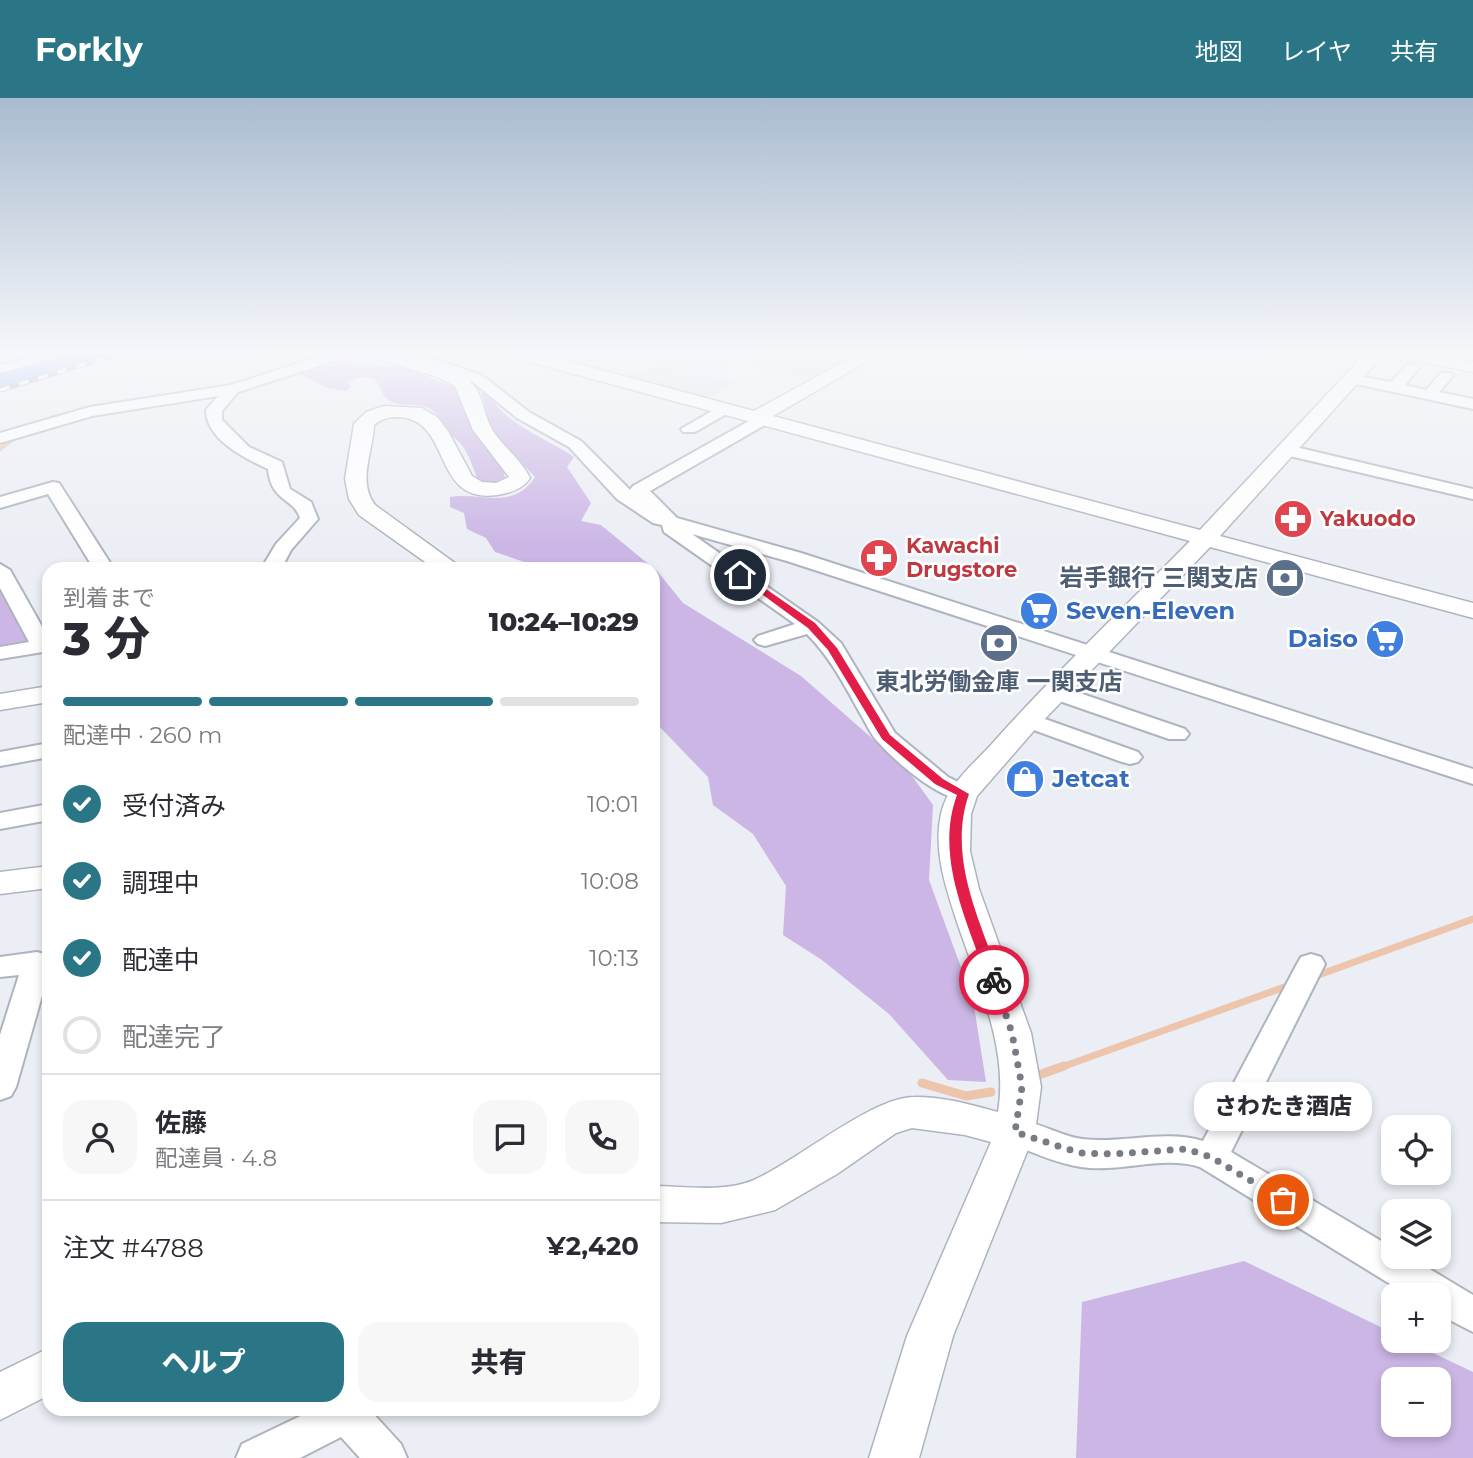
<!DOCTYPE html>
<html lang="ja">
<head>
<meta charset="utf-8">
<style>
  :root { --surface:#fff; --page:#f7f7f7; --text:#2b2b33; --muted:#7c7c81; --line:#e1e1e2; --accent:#2b7686 }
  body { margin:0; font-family:Montserrat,"Noto Sans JP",sans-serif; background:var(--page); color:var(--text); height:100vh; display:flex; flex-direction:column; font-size:26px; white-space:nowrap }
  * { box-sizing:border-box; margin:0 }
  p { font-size:23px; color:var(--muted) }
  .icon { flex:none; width:38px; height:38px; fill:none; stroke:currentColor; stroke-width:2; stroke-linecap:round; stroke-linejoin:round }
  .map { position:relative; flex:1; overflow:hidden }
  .sheet { position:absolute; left:42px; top:464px; width:618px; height:854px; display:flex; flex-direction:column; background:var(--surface); border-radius:21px; box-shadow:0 4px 10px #0003 }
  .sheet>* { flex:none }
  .buttons { position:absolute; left:1381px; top:1017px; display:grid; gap:14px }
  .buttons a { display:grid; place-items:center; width:70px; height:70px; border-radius:14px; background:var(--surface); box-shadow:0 4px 10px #0003; font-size:35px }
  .pin { position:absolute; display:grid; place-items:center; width:60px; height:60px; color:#fff; margin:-30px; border:4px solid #fff; border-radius:50%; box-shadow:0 2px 7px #0007 }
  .courier { position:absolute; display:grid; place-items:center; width:70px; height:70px; margin:-35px; border:5px solid #e11d48; border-radius:50%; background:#fff; color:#222; box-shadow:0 2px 9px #0007 }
  .bubble { position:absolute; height:49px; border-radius:21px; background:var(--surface); box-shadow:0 4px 10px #0003; font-size:23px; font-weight:800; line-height:49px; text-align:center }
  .overview em { font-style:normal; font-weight:800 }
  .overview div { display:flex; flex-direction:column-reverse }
  .overview { display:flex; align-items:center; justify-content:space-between; height:119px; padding:0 21px }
  h1 { font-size:46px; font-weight:800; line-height:52px }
  .bar { display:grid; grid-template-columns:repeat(4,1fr); gap:10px 7px; align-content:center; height:84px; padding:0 21px }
  .bar i { height:9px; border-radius:5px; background:var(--line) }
  .bar .current { background:var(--accent) }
  .bar p { grid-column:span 4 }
  .line { display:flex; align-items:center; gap:18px; padding:0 21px; border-top:2px solid var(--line) }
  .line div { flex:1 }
  .round { display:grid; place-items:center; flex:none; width:74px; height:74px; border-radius:21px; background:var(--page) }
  ol { padding:0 21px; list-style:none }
  li { display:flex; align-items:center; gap:21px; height:77px }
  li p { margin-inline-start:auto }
  li .icon { padding:7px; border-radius:50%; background:var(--accent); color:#fff; stroke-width:4 }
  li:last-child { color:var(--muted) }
  li i { width:38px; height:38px; border:4px solid var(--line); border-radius:50% }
  .button { display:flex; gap:14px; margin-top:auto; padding:14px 21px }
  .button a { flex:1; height:80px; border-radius:21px; background:var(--accent); color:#fff; font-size:28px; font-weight:800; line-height:80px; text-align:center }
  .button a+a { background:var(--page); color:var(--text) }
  header { display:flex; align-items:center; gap:42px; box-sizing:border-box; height:98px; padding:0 35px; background:var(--accent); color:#fff }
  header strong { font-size:33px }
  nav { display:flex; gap:38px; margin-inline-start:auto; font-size:24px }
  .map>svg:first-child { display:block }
  .commercial { fill:#d8e4f4 }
  .industrial { fill:#dce0e4 }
  .green { fill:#cbb6e5; fill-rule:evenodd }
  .parking { fill:#dfe0e3 }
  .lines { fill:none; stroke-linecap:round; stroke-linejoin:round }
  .stream-far2 { stroke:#ecc5ac; stroke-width:4.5 }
  .stream-far1 { stroke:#ecc5ac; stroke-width:7 }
  .stream { stroke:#ecc5ac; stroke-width:9 }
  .minor-casing { stroke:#aeb4bf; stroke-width:4 }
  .tertiary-casing { stroke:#aeb4bf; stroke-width:3 }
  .trunk-casing { stroke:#457cd4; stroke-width:4 }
  .minor { fill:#fff; fill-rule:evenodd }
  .tertiary { fill:#fff; fill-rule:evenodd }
  .trunk { fill:#8aaef6; fill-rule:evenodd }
  .rail-casing { stroke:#989898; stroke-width:5 }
  .rail { stroke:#fff; stroke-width:3.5; stroke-dasharray:10; stroke-linecap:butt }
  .route { fill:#e11d48 }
  .done { stroke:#777c84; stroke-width:7; stroke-dasharray:0 12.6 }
  .labels { text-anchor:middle; stroke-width:5; stroke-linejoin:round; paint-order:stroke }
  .far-health-label { font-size:21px; font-weight:bold; fill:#be3a42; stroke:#fff; text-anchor:start }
  .service-label { font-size:24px; font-weight:bold; fill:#4e5e75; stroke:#fff; text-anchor:end }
  .shop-label { font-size:24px; font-weight:bold; fill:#366cbe; stroke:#fff; text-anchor:start }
</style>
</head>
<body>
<header>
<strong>Forkly</strong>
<nav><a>地図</a><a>レイヤ</a><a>共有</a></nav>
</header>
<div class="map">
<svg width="1473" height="1360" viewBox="0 0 1473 1360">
  <rect width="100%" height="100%" fill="#ebeef4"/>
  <polygon class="commercial" points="674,257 697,257 733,266 711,278 737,284 708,300 629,279"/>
  <polygon class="industrial" points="707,257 856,257 811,282"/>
  <g class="green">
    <path d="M342,264L403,269L454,289C464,307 469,327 482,345C490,357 506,368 505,383L499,387L480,386C474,374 471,361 464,350C460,344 454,340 449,334C442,323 437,312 423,308C412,305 399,309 390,303C374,291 383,269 348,284L351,289L346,293L327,290L300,276Z"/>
    <path d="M480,288C491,296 495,308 506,317C526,334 552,344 574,359L567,369L591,405L581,423L601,427L658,474L683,505L801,578L907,671L933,707L929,782L973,902L986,984L948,982L889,916L822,862L783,837L786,788L753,736L713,707L708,679L653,622V471H545L495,454L486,440L467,431L464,415L450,409V399C482,394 513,413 535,379L503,346L490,327Z"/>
    <polygon points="6,490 32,542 23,549 0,552 0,491"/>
    <path d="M1244,1163L1393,1235V1242L1408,1243L1473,1274V1360H1076L1082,1204ZM1393,1281H1438V1326H1393Z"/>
  </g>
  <g class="parking">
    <polygon points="749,257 850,257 819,275"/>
    <polygon points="663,262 682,267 671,274 702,282 710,278 737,284 708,300 629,279"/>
  </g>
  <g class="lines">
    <g class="stream-far2">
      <polyline points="32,327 55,319"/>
      <polyline points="0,351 18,337"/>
    </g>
    <g class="stream-far1">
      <polyline points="1313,879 1473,821"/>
      <polyline points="1059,970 1293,886"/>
    </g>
    <g class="stream">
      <polyline points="1033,979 1064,968"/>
      <polyline points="922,985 966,998 991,994"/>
    </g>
    <g class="minor-casing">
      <g id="minor">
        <polygon points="43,257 66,257 64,260 0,275 0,267"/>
        <path d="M324,257H346L344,260L238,294L222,313V322L249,349L282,364L290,391L311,404L318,421L291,452L281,471H261L276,446L300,420C294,400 271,404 268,371C244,360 206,341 206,312L218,298L92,318L0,345V335L90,309L231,287Z"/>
        <path d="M407,257L444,264L483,278L529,314L581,343L633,395L630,392L633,388L749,323L750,317H762L765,325L763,328L650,393L677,420L801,455L1473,671V686L787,463L692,436L818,524L841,545L895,635L948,679L972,691L975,696L972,701C945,708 896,664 878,644C871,637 866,625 861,617C845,588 830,559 807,536L765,548L758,546L754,542L758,538L795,526L664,434L662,427L653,425L617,401L569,349L517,320L473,284L436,271L400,264L398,261Z"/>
        <polygon points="1412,266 1419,270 1405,287 1426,292 1441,275 1451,275 1453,278 1439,294 1473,301 1473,311 1352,285 1345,281 1352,277 1391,284 1407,267"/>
        <polygon points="724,306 730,308 732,311 730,314 695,334 683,334 681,331"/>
        <polygon points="1287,347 1473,391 1473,401 1281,356 1279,352"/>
        <polygon points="53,384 59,385 114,471 94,471 48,396 0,410 0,399"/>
        <polygon points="0,466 10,472 49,541 49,553 0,561 0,549 29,544 0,490"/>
        <polygon points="1056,587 1185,631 1189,636 1185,641 1169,641 1048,599 1045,594 1048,589"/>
        <polygon points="1028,615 1138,654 1142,659 1138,664 1130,666 1122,664 1020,627 1016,622 1020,617"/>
        <polygon points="49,645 49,659 0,668 0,654"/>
        <polygon points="49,706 49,722 0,731 0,715"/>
        <polygon points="37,854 47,857 49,873 16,989 11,998 0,1002 0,937 19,877 0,879 0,859"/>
        <path d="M1311,856L1321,859L1325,866L1231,1054L1393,1150V1158H1408L1473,1197V1234L1438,1216V1197H1408L1200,1069C1163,1057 1120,1075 1081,1069C1055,1065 1028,1052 1003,1043L998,1034L1003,1025C1029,1016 1056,1038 1082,1041C1122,1046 1165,1031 1203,1043L1297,866L1301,859Z"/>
        <polygon points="315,1311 369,1311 401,1346 407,1360 360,1360 341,1339 300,1360 236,1360 242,1346"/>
      </g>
    </g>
    <g class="tertiary-casing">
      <g id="tertiary">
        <path d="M382,257C409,257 462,267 477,292C484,305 485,320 493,333C504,350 521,361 530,380C523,391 510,395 497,397C431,406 453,322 399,319C389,319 382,320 374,327C373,354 357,383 375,407L463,471H435L359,417L349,401L345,381L354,326L366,314L384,308L422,310L437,319L448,333L472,378L482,384L496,385L509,379L473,332L455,288L435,278L387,264Z"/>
        <path d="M516,257H545L754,313L856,257H878L773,318L1200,432L1364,257H1383L1220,438L1473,505V520L1210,449L1038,628L977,698L971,716L970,753L979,791L1031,935L1041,989L1035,1034L953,1238L919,1360H869L907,1238L991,1044L965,1037L912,1030L896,1035L837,1076L775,1112L721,1125L653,1124V1088C685,1088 724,1095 754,1082C797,1063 872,999 914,999C942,998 972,1007 998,1014C1009,950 977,884 957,824C946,790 933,753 941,716C947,688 971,668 990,648C1053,577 1123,511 1190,443L519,261Z"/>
        <polygon points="1405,257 1440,257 1473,264 1473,274 1408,261"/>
        <polygon points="49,588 49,604 0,612 0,596"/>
        <polygon points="49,768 49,790 0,796 0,774"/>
        <polygon points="49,1250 49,1297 0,1322 0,1274"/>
      </g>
    </g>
    <g class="trunk-casing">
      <polygon id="trunk" points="64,257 100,257 97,262 0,290 0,276"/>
    </g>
    <use href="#minor" class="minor"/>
    <use href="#tertiary" class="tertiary"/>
    <use href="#trunk" class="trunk"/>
    <g class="rail-casing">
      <polyline id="rail" points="0,292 114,257"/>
    </g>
    <use href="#rail" class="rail"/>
  </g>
  <linearGradient id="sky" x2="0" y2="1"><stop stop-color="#a9bbd0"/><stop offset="0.57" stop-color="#f6f7fa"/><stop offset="1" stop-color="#f6f7fa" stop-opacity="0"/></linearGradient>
  <rect width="1473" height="447" fill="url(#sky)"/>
  <path class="route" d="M737,475H743L815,525L837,550L890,637L943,681L969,696C947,759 980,823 1001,882L999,886L994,887L987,882C968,824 934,759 957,697L935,686L882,641L828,552L808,530L737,478Z"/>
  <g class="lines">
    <polyline class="done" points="994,882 1012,935 1022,989 1015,1034 1080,1055 1114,1056 1186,1051 1211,1059 1283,1102"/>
  </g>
  <defs>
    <g id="pharmacy-disc" transform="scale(2.0125)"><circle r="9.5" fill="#e0444e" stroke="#fff"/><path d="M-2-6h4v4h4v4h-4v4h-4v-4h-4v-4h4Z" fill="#fff"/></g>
    <g id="bank-disc" transform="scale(2.0125)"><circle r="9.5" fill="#5c6f8a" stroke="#fff"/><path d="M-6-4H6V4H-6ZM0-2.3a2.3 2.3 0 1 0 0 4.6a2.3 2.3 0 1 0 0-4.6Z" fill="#fff"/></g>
    <g id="supermarket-disc" transform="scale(2.0125)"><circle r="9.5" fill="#3f7fe0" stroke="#fff"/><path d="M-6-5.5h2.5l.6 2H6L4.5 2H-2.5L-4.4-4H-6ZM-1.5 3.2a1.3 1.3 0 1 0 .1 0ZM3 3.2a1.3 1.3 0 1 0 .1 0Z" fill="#fff"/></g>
    <g id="shop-disc" transform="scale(2.0125)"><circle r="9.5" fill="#3f7fe0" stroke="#fff"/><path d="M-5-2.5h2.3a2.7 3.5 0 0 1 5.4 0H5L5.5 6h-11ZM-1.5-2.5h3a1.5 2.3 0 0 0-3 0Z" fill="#fff"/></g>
  </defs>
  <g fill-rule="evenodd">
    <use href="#pharmacy-disc" x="1293" y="421"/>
    <use href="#pharmacy-disc" x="879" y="460"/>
    <use href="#bank-disc" x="1285" y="480"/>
    <use href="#supermarket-disc" x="1039" y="513"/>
    <use href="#supermarket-disc" x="1385" y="541"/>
    <use href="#bank-disc" x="999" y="545"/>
    <use href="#shop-disc" x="1025" y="681"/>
  </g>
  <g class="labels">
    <g class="far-health-label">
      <text x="1320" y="428">Yakuodo</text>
      <text x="906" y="455">Kawachi<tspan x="906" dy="24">Drugstore</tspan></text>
    </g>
    <g class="service-label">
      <text x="1258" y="488">岩手銀行 三関支店</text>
      <text x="999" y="592" text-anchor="middle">東北労働金庫 一関支店</text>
    </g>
    <g class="shop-label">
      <text x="1066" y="521">Seven-Eleven</text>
      <text x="1358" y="549" text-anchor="end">Daiso</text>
      <text x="1052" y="689">Jetcat</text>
    </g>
  </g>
</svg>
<div class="buttons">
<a><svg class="icon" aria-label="locate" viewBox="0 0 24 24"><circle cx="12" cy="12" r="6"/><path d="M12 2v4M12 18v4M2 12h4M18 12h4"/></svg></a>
<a><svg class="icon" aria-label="layers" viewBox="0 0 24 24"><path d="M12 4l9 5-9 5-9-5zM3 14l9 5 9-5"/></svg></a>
<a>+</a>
<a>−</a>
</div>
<div class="pin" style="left:1283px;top:1102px;background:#ea580c"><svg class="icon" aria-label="bag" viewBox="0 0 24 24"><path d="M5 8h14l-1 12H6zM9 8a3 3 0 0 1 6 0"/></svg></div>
<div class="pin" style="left:740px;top:477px;background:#1f2937"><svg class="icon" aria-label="home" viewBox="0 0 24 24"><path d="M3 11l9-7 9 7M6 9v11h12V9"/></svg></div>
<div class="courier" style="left:994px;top:882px"><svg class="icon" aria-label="bike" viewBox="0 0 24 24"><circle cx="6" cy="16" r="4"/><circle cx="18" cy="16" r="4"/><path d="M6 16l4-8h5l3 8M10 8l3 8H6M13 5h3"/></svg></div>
<div class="bubble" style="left:1194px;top:984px;width:178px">さわたき酒店</div>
<section class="sheet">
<div class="overview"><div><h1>3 分</h1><p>到着まで</p></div><em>10:24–10:29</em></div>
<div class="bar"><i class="current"></i><i class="current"></i><i class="current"></i><i></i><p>配達中 · 260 m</p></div>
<ol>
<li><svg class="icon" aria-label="check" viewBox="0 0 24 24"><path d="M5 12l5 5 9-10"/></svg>受付済み<p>10:01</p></li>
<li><svg class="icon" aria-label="check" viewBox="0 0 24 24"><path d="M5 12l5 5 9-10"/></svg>調理中<p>10:08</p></li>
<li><svg class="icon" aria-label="check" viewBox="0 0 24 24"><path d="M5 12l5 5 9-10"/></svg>配達中<p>10:13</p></li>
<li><i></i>配達完了</li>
</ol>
<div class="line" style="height:126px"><a class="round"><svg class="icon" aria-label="person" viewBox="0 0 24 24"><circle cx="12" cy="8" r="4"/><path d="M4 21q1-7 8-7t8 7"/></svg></a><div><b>佐藤</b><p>配達員 · 4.8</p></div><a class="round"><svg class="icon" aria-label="chat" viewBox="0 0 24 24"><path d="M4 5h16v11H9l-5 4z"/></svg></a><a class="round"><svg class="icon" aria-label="phone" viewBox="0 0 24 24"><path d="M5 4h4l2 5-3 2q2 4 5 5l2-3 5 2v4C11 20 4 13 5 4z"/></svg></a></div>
<div class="line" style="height:91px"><div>注文 #4788</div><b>¥2,420</b></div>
<div class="button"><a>ヘルプ</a><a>共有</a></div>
</section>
</div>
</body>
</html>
